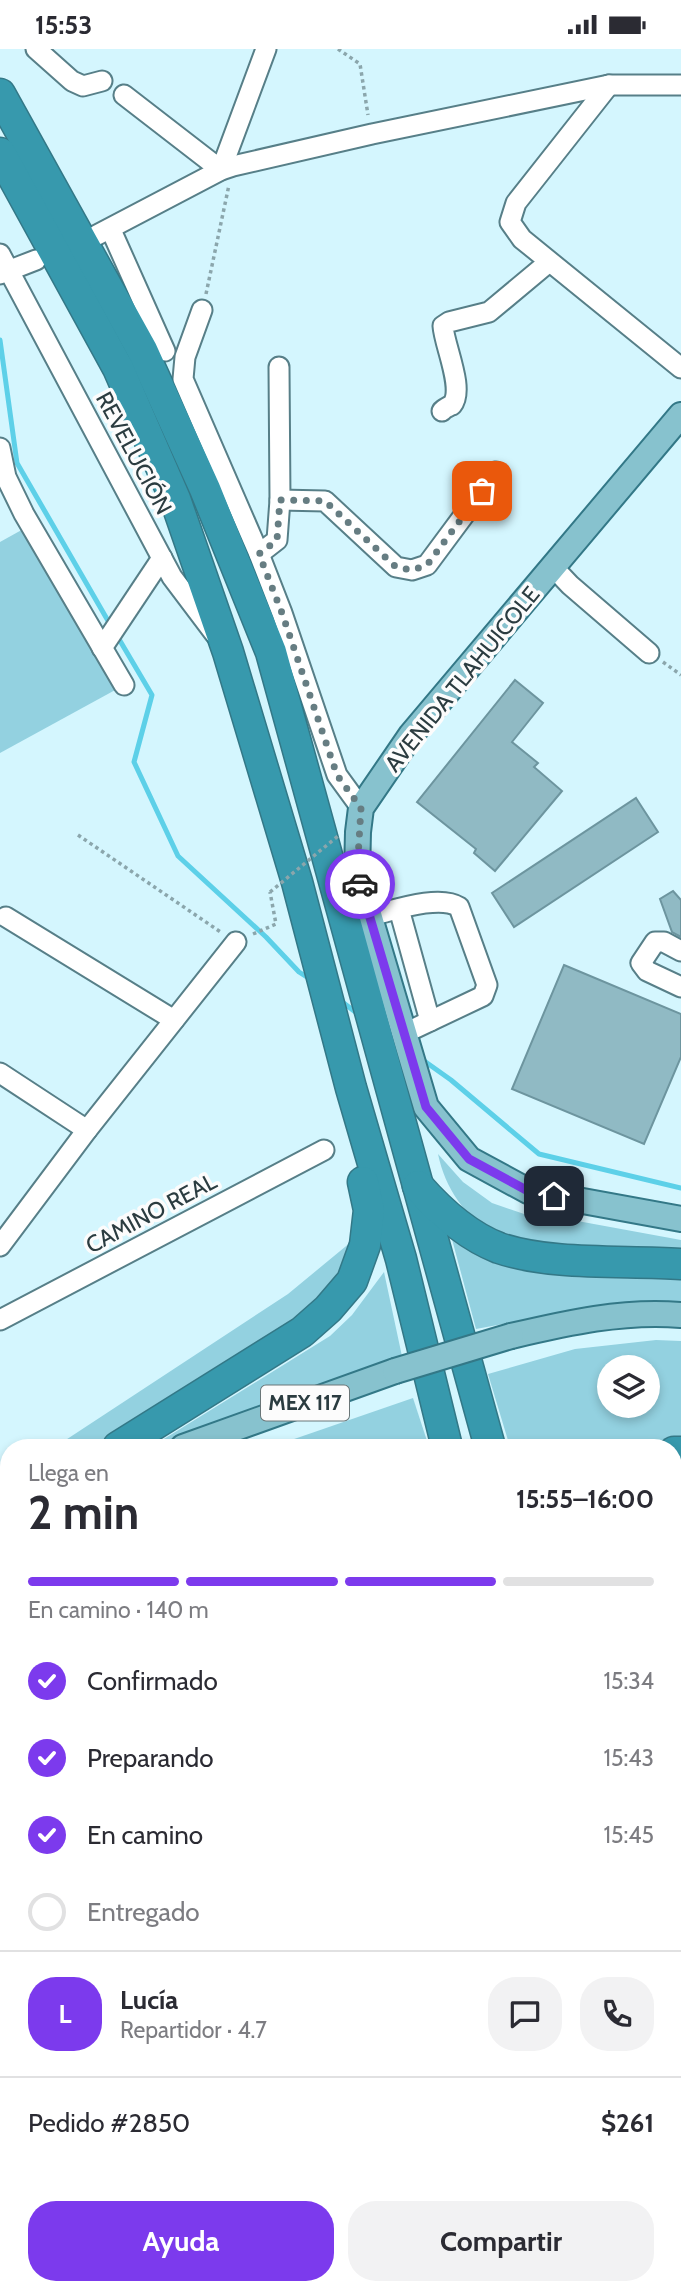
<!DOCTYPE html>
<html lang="es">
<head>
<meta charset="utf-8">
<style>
  :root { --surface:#fff; --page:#f2f2f3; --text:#2b2b33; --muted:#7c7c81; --line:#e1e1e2; --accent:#7c3aed }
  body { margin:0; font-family:Cabin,sans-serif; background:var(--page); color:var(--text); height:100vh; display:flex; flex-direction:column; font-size:26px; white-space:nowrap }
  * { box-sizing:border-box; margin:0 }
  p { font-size:23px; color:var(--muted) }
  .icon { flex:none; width:38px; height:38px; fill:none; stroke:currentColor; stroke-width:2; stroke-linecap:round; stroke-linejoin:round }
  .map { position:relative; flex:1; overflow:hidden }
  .side { position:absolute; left:0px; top:1390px; width:682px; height:856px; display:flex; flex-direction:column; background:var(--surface); border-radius:28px 28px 0 0; box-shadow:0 4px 10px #0003 }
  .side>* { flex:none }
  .fabs { position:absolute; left:597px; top:1306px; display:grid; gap:14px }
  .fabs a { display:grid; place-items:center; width:63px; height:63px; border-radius:50%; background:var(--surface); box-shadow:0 4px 10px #0003; font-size:35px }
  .pin { position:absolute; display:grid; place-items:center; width:60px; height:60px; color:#fff; margin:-30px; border-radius:14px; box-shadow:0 4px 10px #0006 }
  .courier { position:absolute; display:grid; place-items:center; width:70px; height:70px; margin:-35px; border:5px solid #7c3aed; border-radius:50%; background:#fff; color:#222; box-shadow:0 2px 9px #0007 }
  .overview em { font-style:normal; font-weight:800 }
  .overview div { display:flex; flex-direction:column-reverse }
  .overview { display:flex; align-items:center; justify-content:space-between; height:119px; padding:0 28px }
  h1 { font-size:46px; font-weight:800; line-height:52px }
  .bar { display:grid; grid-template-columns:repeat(4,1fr); gap:10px 7px; align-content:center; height:84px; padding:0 28px }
  .bar i { height:9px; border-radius:5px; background:var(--line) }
  .bar .active { background:var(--accent) }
  .bar p { grid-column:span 4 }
  .line { display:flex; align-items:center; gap:18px; padding:0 28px; border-top:2px solid var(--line) }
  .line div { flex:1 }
  .round { display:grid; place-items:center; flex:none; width:74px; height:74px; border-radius:28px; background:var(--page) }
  ol { padding:0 28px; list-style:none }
  li { display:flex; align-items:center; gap:21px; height:77px }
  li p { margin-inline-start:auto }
  li .icon { padding:7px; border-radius:50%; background:var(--accent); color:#fff; stroke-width:4 }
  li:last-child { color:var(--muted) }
  li i { width:38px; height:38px; border:4px solid var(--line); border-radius:50% }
  .primary-button { display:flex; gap:14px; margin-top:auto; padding:14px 28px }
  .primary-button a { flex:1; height:80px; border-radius:28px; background:var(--accent); color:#fff; font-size:28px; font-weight:800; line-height:80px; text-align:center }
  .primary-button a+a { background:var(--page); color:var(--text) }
  .status { display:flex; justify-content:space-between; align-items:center; height:49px; padding:0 35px; background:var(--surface); direction:ltr }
  .status svg { height:19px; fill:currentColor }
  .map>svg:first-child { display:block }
  .green { fill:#93d1e0; fill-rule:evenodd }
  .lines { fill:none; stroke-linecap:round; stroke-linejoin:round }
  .stream { stroke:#5dd0e8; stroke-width:5 }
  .building { fill:#90bac4; stroke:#6d959f; stroke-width:2 }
  .minor-casing { stroke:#577f88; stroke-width:23 }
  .major-casing { stroke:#337887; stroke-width:28 }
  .highway-casing { stroke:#337887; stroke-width:33 }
  .path { stroke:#8ba6ac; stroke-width:3.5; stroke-dasharray:3.5 3.5; stroke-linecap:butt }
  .minor { stroke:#fff; stroke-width:19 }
  .major { stroke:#87c2ce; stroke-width:24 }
  .highway { stroke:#3799ad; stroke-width:30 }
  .major-bridge-casing { stroke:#337887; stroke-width:28; stroke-linecap:butt }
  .path-bridge { stroke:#8ba6ac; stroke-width:3.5; stroke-dasharray:3.5 3.5; stroke-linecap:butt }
  .major-bridge { stroke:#87c2ce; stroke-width:24 }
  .done { stroke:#667d82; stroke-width:7; stroke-dasharray:0 12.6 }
  .route { stroke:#7c3aed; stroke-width:9 }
  .labels { text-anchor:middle; stroke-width:7; stroke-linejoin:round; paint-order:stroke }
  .shield { fill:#fcfcfc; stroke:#6a7678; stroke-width:2 }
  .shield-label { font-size:21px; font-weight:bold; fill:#2b3c40 }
  .street-label { font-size:23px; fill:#2b3c40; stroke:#fcfcfc }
</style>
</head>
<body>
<div class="status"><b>15:53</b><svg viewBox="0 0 49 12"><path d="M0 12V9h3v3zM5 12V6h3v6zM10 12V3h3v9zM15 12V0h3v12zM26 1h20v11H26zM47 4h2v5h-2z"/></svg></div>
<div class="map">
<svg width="681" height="2244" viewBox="0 0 681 2244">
  <rect width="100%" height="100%" fill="#d4f6fe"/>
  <g class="green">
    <polygon points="27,478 117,640 0,704 0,493"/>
    <path d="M438,1105L463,1133L492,1154L530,1167L572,1171L681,1191V1203C631,1201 581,1199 531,1192C520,1191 504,1192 495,1186C465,1168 445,1139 438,1105Z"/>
    <polygon points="449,1179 681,1223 681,1260 508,1274 476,1280"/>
    <polygon points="351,1193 341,1222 324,1245 282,1280 106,1398 55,1398 288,1245"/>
    <polygon points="384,1223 403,1312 161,1398 151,1398 330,1287 352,1266"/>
    <path d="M656,1291L681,1292V1393L646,1398H510L488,1325L575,1300ZM609,1318H648V1356H609Z"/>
    <polygon points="413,1349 429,1398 271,1398"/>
    <polygon points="674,1430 681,1430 681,1524 674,1534"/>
    <polygon points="0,1454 9,1455 9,1493 0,1487"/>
  </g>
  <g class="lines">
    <g class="stream">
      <polyline points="0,291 17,414 111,577"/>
      <polyline points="116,585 152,646 134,713 178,807 266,888 299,923 310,930"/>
      <polyline points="341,952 358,965"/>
      <polyline points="420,1009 451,1031 539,1105 681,1139"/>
    </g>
  </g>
  <g class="building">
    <polygon points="515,631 543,654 512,693 538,714 534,718 562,742 495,822 474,804 476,800 417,753"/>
    <polygon points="636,749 658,783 514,878 492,844"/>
    <polygon points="673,842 681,851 681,888 672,883 660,850"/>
    <polygon points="564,916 681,965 681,1008 644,1095 512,1040"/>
  </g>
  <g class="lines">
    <g class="minor-casing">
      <g id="minor">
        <polyline points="36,0 72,32 83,37 102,32"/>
        <polyline points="609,36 516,154 510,173 522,190 681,319"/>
        <polyline points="124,46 221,121 266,0"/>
        <polyline points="111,181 165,302"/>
        <polyline points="97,186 221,121 233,117 372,85 609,36 681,36"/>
        <polyline points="0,205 172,528 215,585"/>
        <polyline points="0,225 36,211"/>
        <polyline points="202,261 185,308 183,330 259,505 282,564 337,726 361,759"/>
        <path d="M442,362C442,361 451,356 452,356C465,340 444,296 443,277L449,273L489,263L549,213"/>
        <polyline points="0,399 6,428 24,465 124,636"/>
        <polyline points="280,451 325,452 396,518 412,521 427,516 496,423"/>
        <polyline points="259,505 277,491 280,451 279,318"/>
        <polyline points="553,518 570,536 649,604"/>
        <polyline points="102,599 162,509"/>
        <polyline points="399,860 430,972"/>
        <path d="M370,867C392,862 439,845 459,858L487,936L483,947L405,984"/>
        <polyline points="6,868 174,971"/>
        <polyline points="681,902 664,893 655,893 641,914 647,922 681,938"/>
        <polyline points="0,1024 87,1081"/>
        <polyline points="0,1197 87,1081 236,893"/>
        <polyline points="0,1271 324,1101"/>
        <polyline points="0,1558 9,1546"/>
        <polyline points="0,1584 9,1590"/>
        <polyline points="0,1867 9,1856"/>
        <polyline points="0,2154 9,2161"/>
        <polyline points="118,2236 128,2244"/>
        <polyline points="228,2244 233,2236"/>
      </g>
    </g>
    <g class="major-casing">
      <g id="major">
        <polyline points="681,366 411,686 361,759 358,783 357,825 426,1058 469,1110 528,1142 681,1170"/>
        <path d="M511,1287C567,1274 623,1261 681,1266"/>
        <polyline points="183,1398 395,1322"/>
        <polyline points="0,1447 9,1446"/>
        <polyline points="0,1495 9,1501"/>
      </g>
    </g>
    <g class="highway-casing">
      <g id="highway">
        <polyline points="0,45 142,301 205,440 271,603 490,1398"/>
        <polyline points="0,104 118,319 175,450 228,603 297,833 351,1039 401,1210 447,1398"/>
        <path d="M418,1137C439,1161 468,1187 499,1199C552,1217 625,1211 681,1215"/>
        <polyline points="118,1398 302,1283 328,1260 352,1232 365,1196 369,1161 363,1133"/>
        <polyline points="674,1403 681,1403"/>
        <polyline points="674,2044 681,2070"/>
        <polyline points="674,2190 681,2217"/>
        <polyline points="674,2234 674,2244"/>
      </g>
    </g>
    <g class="path">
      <polyline points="338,0 360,15 368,66"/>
      <polyline points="206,245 229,136"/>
      <polyline points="663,613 681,626"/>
      <polyline points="78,786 222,884"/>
      <polyline points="253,885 276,875 270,843"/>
    </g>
    <use href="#minor" class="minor"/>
    <use href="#major" class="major"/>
    <use href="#highway" class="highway"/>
    <g class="major-bridge-casing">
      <polyline id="major-bridge" points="395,1322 511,1287"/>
    </g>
    <polyline class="path-bridge" points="270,843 338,787"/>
    <use href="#major-bridge" class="major-bridge"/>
  </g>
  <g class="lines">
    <polyline class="done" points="360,835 357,825 361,759 337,726 282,564 259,505 277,491 280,451 325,452 396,518 412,521 427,516 482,442"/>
    <polyline class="route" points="360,835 426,1058 469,1110 528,1142 554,1147"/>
  </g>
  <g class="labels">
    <rect class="shield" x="261" y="1336.5" width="88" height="35" rx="5"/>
    <g class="shield-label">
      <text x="305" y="1361">MEX 117</text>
    </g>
    <g class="street-label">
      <text transform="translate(134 404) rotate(62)" y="8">REVELUCIÓN</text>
      <text transform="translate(462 630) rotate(-51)" y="8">AVENIDA TLAHUICOLE</text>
      <text transform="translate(151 1164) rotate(-28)" y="8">CAMINO REAL</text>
    </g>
  </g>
</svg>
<div class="fabs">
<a><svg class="icon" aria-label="layers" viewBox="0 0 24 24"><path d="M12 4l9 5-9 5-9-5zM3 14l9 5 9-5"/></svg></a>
</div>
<div class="pin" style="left:482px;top:442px;background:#ea580c"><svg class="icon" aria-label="bag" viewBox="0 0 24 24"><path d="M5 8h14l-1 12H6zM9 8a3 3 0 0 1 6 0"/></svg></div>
<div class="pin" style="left:554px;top:1147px;background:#1f2937"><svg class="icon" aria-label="home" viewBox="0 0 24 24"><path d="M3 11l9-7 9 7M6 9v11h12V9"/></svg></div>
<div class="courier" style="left:360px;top:835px"><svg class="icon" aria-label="car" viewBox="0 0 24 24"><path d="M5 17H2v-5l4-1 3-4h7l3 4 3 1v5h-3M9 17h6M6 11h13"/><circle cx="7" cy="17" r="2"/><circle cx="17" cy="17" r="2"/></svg></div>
<section class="side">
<div class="overview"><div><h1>2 min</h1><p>Llega en</p></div><em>15:55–16:00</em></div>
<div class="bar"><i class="active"></i><i class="active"></i><i class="active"></i><i></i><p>En camino · 140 m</p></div>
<ol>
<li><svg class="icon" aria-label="check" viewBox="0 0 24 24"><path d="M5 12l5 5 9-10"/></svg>Confirmado<p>15:34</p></li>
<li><svg class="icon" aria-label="check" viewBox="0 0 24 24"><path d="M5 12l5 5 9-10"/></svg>Preparando<p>15:43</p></li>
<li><svg class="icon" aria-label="check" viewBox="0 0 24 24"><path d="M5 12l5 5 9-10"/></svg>En camino<p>15:45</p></li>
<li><i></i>Entregado</li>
</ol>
<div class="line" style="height:126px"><b class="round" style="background:var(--accent);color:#fff">L</b><div><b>Lucía</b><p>Repartidor · 4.7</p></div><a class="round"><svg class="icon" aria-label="chat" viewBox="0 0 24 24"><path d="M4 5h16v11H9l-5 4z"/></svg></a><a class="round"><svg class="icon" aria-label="phone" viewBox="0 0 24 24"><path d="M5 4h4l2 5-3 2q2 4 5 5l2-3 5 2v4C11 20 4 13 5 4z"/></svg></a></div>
<div class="line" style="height:91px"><div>Pedido #2850</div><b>$261</b></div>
<div class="primary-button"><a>Ayuda</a><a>Compartir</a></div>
</section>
</div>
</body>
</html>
